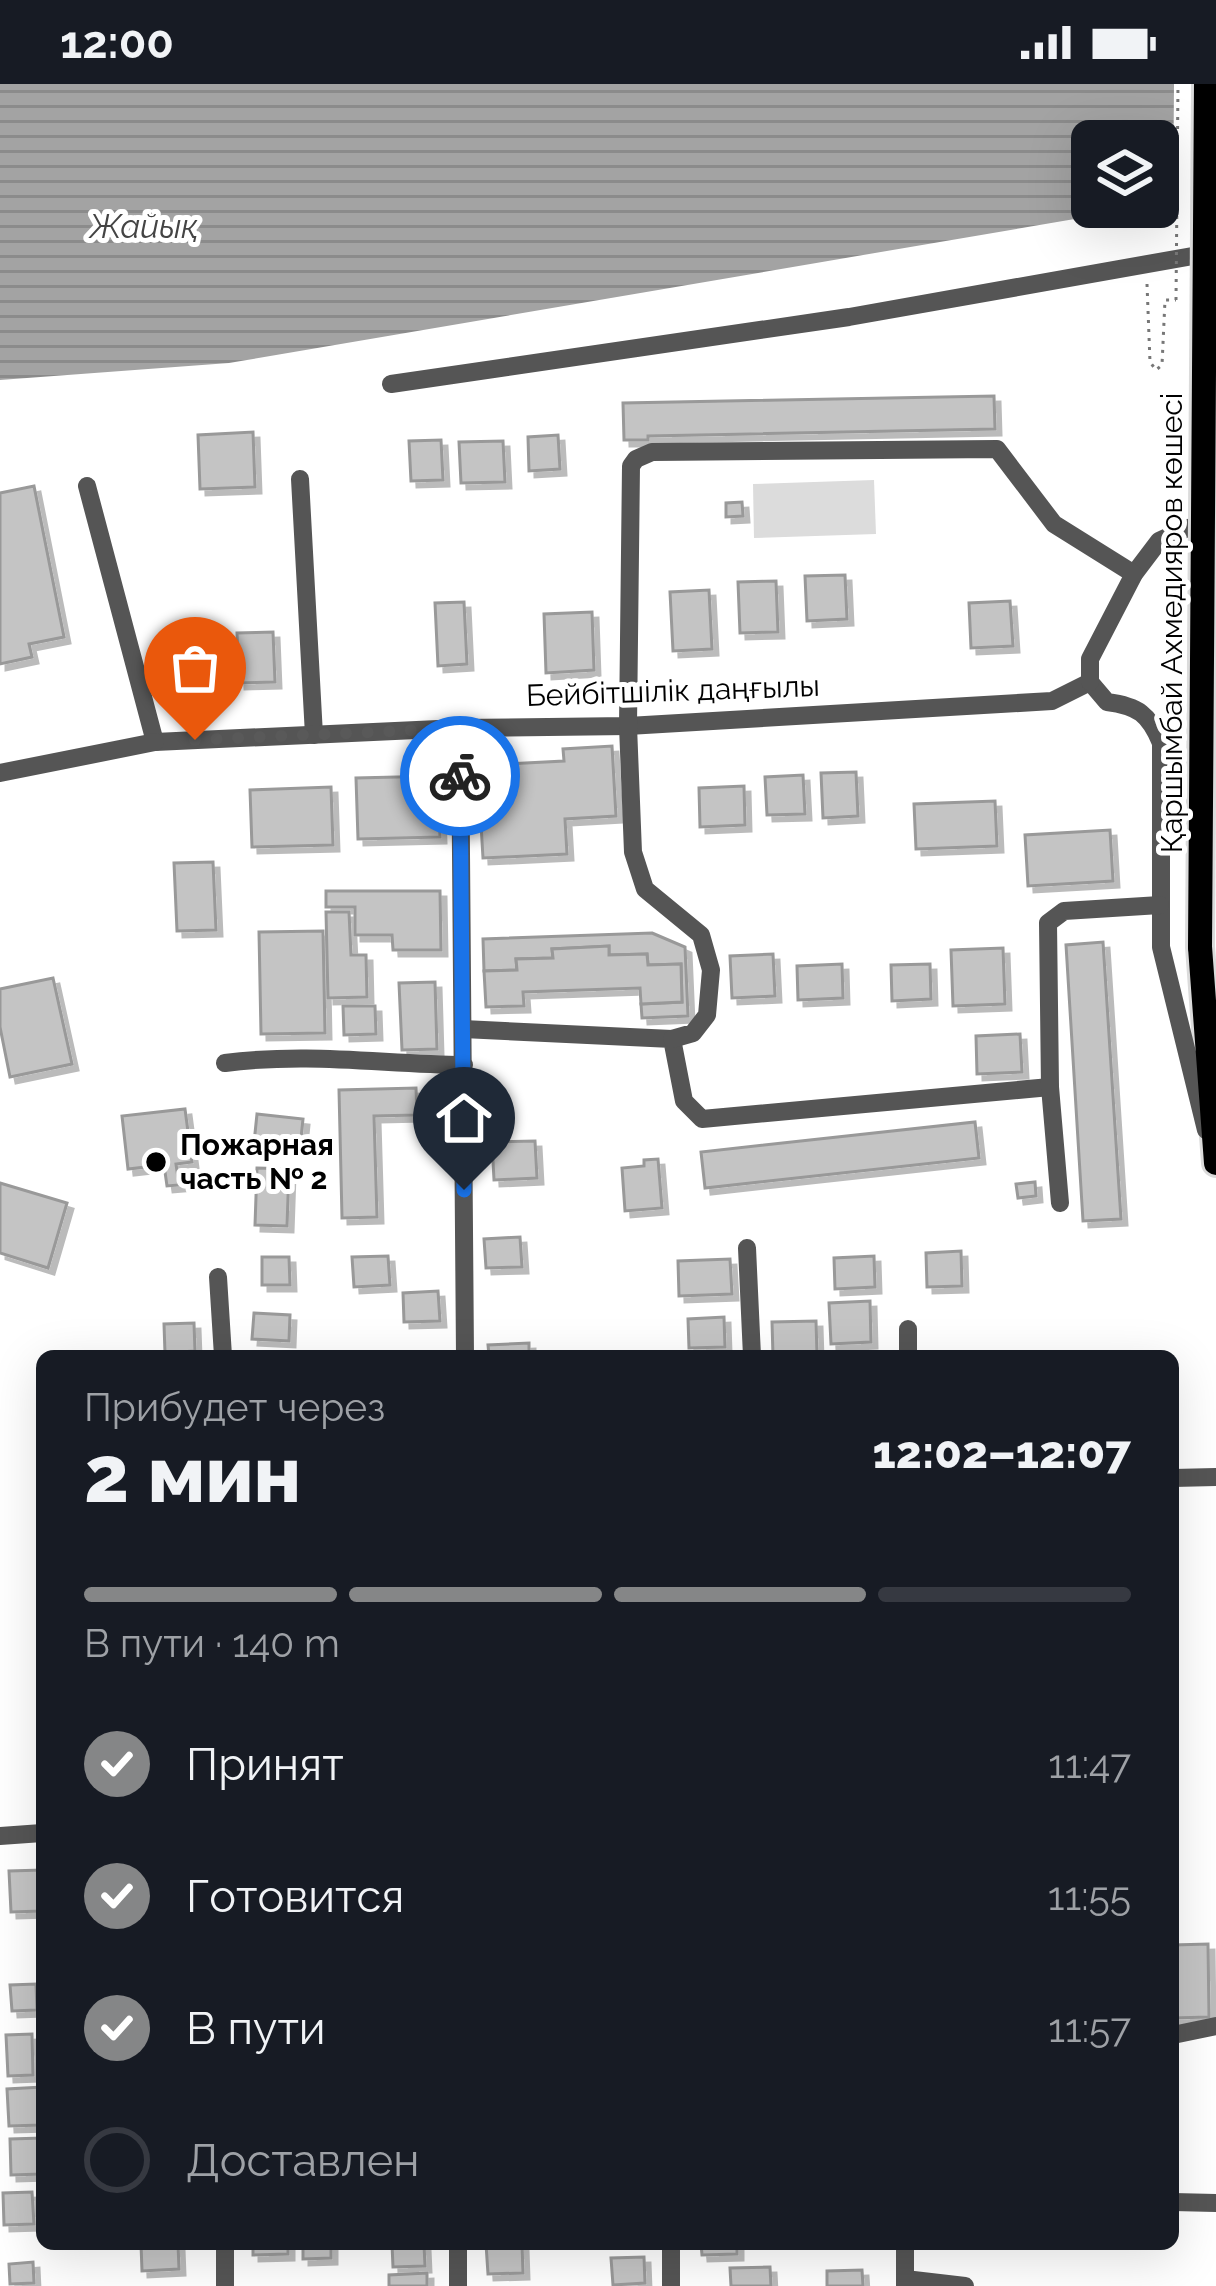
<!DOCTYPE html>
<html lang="ru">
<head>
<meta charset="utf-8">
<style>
  :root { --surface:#171b24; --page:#20242c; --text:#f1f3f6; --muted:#9ea1a6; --line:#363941; --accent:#858687 }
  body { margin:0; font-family:Raleway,sans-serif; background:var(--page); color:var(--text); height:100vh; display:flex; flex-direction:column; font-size:45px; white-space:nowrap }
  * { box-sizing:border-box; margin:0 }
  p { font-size:39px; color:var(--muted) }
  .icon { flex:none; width:66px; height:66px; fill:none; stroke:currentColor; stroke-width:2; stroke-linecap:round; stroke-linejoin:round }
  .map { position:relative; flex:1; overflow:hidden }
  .panel { position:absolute; left:36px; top:1266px; width:1143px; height:900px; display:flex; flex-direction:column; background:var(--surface); border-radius:18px; box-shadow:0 12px 48px #0002 }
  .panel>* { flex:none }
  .tools { position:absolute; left:1071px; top:36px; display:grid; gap:24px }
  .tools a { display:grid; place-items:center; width:108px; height:108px; border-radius:18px; background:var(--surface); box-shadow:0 12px 48px #0002; font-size:60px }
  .pin { position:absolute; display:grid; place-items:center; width:102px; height:102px; color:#fff; margin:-123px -51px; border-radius:50% 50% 50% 0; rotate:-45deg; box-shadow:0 0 12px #0007 }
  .pin .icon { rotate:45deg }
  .courier { position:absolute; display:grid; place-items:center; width:120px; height:120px; margin:-60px; border:9px solid #1a73e8; border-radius:50%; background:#fff; color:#222; box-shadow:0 3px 15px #0007 }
  .headline em { font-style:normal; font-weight:800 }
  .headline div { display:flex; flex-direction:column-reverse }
  .headline { display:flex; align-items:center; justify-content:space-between; height:204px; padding:0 48px }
  h1 { font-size:78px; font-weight:800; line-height:90px }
  .bar { display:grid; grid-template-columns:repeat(4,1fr); gap:18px 12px; align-content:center; height:144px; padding:0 48px }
  .bar i { height:15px; border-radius:9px; background:var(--line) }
  .bar .selected { background:var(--accent) }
  .bar p { grid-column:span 4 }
  ol { padding:0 48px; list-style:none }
  li { display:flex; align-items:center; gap:36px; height:132px }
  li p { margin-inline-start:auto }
  li .icon { padding:12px; border-radius:50%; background:var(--accent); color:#fff; stroke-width:4 }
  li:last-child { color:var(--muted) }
  li i { width:66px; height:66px; border:6px solid var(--line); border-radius:50% }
  .status { display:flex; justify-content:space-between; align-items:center; height:84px; padding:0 60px; background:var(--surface); direction:ltr }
  .status svg { height:33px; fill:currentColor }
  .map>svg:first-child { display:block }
  .pitch { fill:#dcdcdc }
  .water { fill:url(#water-rules) }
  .pier { fill:#fff }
  .building { fill:#c4c4c4; stroke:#999; stroke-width:3; filter:url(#shadow) }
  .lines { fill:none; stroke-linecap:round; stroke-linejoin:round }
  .major-casing { stroke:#dbdbdb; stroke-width:30 }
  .path { stroke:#777; stroke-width:3; stroke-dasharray:3 6; stroke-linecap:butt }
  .minor { stroke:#555; stroke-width:18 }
  .major { stroke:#000; stroke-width:24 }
  .major-bridge-casing { stroke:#dbdbdb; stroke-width:30; stroke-linecap:butt }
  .path-bridge { stroke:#777; stroke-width:3; stroke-dasharray:3 6; stroke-linecap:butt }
  .major-bridge { stroke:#000; stroke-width:24 }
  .done { stroke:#595959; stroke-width:12; stroke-dasharray:0 21.6 }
  .route { stroke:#1a73e8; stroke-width:15 }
  .poi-dot { fill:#000; stroke:#fff; stroke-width:4.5 }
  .labels { text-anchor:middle; stroke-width:10; stroke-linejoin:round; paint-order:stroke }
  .street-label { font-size:30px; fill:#000; stroke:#fff }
  .poi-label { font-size:30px; font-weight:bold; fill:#000; stroke:#fff; text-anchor:start }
  .water-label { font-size:33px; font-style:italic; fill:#444; stroke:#fff }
</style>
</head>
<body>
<div class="status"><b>12:00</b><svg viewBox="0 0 49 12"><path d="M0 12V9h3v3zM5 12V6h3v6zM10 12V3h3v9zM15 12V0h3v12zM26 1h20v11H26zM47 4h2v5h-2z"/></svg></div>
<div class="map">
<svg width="1216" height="2202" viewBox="0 0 1216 2202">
  <defs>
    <pattern id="water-rules" width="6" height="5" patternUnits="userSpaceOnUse" patternTransform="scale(3)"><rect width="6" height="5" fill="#a3a3a3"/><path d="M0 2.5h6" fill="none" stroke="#8b8b8b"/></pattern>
    <filter id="shadow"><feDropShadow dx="6" dy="6" stdDeviation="0" flood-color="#0004"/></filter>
  </defs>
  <rect width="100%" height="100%" fill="#fff"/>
  <polygon class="pitch" points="874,396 876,450 754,454 753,400"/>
  <polygon class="water" points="0,0 1216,0 1216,111 1158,121 1158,57 1092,57 1092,123 1145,123 229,279 0,296"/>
  <polygon class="pier" points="1174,0 1216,0 1216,117 1173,124"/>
  <g class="building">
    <polygon points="994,312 995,345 648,352 648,356 624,356 623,319"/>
    <polygon points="253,348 255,403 200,405 198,351"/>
    <polygon points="558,351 560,385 529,387 528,353"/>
    <polygon points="441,356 443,396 411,397 409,357"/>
    <polygon points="503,357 505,398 461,399 459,358"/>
    <polygon points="34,402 64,553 29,560 32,573 0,580 0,409"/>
    <polygon points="742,418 743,432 726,433 726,419"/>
    <polygon points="845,491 847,535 807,537 805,492"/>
    <polygon points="776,497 778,548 740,549 738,498"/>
    <polygon points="709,506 712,565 673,567 670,508"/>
    <polygon points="1010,517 1013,562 971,564 969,519"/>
    <polygon points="464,518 467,580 438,582 435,519"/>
    <polygon points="592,528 594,586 546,589 544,530"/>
    <polygon points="273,548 275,598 239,599 237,549"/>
    <polygon points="612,662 616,732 565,735 567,770 483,774 480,723 469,724 467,682 564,677 563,665"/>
    <polygon points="856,688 858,732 823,734 821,689"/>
    <polygon points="803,691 805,730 767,731 765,693"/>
    <polygon points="438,692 440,753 358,755 356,694"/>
    <polygon points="744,702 745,741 700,743 699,704"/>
    <polygon points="331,703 333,761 252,763 250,706"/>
    <polygon points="995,717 997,762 916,765 914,720"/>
    <polygon points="1110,746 1113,797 1028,802 1025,751"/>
    <polygon points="213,778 216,846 177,847 174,779"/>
    <polygon points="326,807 440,807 441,866 393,866 392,851 355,851 355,823 326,823"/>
    <polygon points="326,828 349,828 351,871 366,871 367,913 328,914"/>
    <polygon points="323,847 325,949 261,950 259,848"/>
    <polygon points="652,849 685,863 688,932 642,934 641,920 682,918 681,880 648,881 647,870 609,871 609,862 552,865 553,874 516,875 517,886 484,887 483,855"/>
    <polygon points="1103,858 1121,1135 1083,1137 1066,861"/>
    <polygon points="609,862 609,871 647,870 648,881 681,880 682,918 641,920 640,904 523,908 524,922 486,923 484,887 517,886 516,875 553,874 552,865"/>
    <polygon points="1003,864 1005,920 953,922 951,866"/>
    <polygon points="773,870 775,912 732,914 730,872"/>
    <polygon points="842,880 843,914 798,916 797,882"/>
    <polygon points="930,880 931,915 892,917 891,881"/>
    <polygon points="53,894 72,980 10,993 0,943 0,905"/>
    <polygon points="435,898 437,965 402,966 399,899"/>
    <polygon points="343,922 375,922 376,950 344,951"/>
    <polygon points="1020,950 1022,988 977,990 976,952"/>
    <polygon points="416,1004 417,1031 374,1032 377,1133 342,1134 339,1006"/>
    <polygon points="185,1025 192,1078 176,1080 179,1101 167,1102 164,1081 128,1085 122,1032"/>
    <polygon points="257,1030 303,1035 300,1064 254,1059"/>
    <polygon points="975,1038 979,1074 705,1104 701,1068"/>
    <polygon points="535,1057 537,1094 494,1096 492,1058"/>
    <polygon points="658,1075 662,1124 625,1127 622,1084 644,1082 644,1076"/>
    <polygon points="257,1084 289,1085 287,1142 255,1141"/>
    <polygon points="1035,1098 1036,1112 1018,1114 1016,1100"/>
    <polygon points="0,1099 67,1119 48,1184 0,1169"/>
    <polygon points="520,1153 522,1183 486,1184 484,1155"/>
    <polygon points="961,1167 962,1202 927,1203 926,1169"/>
    <polygon points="388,1172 390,1201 354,1203 352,1173"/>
    <polygon points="874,1172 875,1203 835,1205 834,1174"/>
    <polygon points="262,1173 289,1173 290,1201 262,1201"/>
    <polygon points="730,1175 732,1210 679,1212 678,1177"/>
    <polygon points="438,1207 440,1237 404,1238 403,1209"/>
    <polygon points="870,1217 871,1258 831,1260 829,1219"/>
    <polygon points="254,1229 290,1231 289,1257 252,1255"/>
    <polygon points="724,1233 725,1263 689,1264 688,1235"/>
    <polygon points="816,1237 817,1270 773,1272 772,1238"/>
    <polygon points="194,1239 195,1267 165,1269 164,1240"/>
    <polygon points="529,1259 529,1272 489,1272 488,1261"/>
    <polygon points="42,1786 42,1827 11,1828 9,1787"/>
    <polygon points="1208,1860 1209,1933 1173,1934 1173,1861"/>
    <polygon points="36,1900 37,1926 12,1927 10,1901"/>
    <polygon points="32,1950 33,1991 8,1992 6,1951"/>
    <polygon points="42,2003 42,2041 9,2042 7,2005"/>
    <polygon points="42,2054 42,2090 11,2091 10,2055"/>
    <polygon points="32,2108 34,2140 4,2141 3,2109"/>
    <polygon points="141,2160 178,2160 179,2185 142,2187"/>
    <polygon points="253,2160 288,2160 288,2170 253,2171"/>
    <polygon points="303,2160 331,2160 331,2174 303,2175"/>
    <polygon points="392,2160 424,2160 425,2182 393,2183"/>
    <polygon points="486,2160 522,2160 523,2189 488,2190"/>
    <polygon points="701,2160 737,2160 737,2170 702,2171"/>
    <polygon points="644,2173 645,2199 613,2201 611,2174"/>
    <polygon points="33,2178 34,2199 10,2200 9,2180"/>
    <polygon points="770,2183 771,2202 731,2202 730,2184"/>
    <polygon points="862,2186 863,2202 827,2202 827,2187"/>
    <polygon points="427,2189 427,2202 389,2202 389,2191"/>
  </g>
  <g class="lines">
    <g class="major-casing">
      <polyline id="major" points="1200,863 1216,1079"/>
    </g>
    <polyline class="path" points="1147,200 1150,278 1156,286 1162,281 1165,216 1176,216"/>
    <g class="minor">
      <polyline points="391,300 849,233 1215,168"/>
      <polyline points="300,395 314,651"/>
      <polyline points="87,402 155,658 460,644 628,642 1052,617 1090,598"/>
      <path d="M1090,598L1107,618C1138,622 1149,630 1161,659V863L1206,1046"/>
      <polyline points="1090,598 1090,575 1134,490 1159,457 1187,444 1216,442"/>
      <polyline points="460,644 465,1272"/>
      <polyline points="0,689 155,658"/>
      <polyline points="463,945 672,955 684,1017 702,1035 1050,1003"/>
      <polyline points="672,955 693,949 707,931 711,886 701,851 645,805 633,768 628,642 631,382 636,375 652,368 997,365 1054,440 1134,490"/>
      <path d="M225,979C309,968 381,980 464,981"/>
      <polyline points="1060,1119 1050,1003 1048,839 1064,827 1160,821"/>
      <polyline points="747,1164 752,1272"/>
      <polyline points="218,1193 223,1272"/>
      <polyline points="908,1272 908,1245"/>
      <polyline points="1173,1394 1216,1393"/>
      <polyline points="0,1752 42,1749"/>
      <polyline points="1173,1951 1216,1942"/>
      <polyline points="1173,2118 1216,2119"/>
      <polyline points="225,2160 225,2202"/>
      <polyline points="458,2160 458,2202"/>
      <polyline points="671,2160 671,2202"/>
      <polyline points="905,2195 965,2202"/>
      <polyline points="905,2202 905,2160"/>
    </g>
    <use href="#major" class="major"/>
    <g class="major-bridge-casing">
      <polyline id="major-bridge" points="1200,863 1206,0"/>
    </g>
    <polyline class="path-bridge" points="1176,216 1178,0"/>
    <use href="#major-bridge" class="major-bridge"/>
  </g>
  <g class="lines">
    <polyline class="done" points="195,656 460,644 460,692"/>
    <polyline class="route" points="460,692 464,1106"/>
  </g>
  <circle class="poi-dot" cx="156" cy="1078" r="12"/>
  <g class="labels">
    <g class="street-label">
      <text transform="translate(1172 539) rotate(-90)" y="10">Қаршымбай Ахмедияров көшесі</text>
      <text transform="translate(673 607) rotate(-2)" y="10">Бейбітшілік даңғылы</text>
    </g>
    <g class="poi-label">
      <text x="180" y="1071">Пожарная<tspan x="180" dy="34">часть № 2</tspan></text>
    </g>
    <g class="water-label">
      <text x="144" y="154">Жайық</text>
    </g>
  </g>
</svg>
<div class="tools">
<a><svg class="icon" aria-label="layers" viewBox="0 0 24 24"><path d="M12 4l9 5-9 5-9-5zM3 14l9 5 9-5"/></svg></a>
</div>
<div class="pin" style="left:195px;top:656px;background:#ea580c"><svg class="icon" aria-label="bag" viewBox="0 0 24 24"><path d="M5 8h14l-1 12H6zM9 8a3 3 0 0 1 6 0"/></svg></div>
<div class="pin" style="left:464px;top:1106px;background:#1f2937"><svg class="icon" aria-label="home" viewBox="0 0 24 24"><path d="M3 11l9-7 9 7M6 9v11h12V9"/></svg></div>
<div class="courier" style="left:460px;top:692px"><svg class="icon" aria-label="bike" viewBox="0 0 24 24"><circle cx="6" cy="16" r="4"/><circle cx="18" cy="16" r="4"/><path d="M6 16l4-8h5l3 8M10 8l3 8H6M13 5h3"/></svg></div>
<section class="panel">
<div class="headline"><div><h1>2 мин</h1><p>Прибудет через</p></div><em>12:02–12:07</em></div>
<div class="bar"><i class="selected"></i><i class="selected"></i><i class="selected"></i><i></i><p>В пути · 140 m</p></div>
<ol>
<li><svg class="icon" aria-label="check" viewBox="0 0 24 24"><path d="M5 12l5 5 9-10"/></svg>Принят<p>11:47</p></li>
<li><svg class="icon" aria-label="check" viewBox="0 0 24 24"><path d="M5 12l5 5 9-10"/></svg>Готовится<p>11:55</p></li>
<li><svg class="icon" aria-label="check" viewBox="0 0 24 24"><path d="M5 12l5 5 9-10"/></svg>В пути<p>11:57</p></li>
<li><i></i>Доставлен</li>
</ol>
</section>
</div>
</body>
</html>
